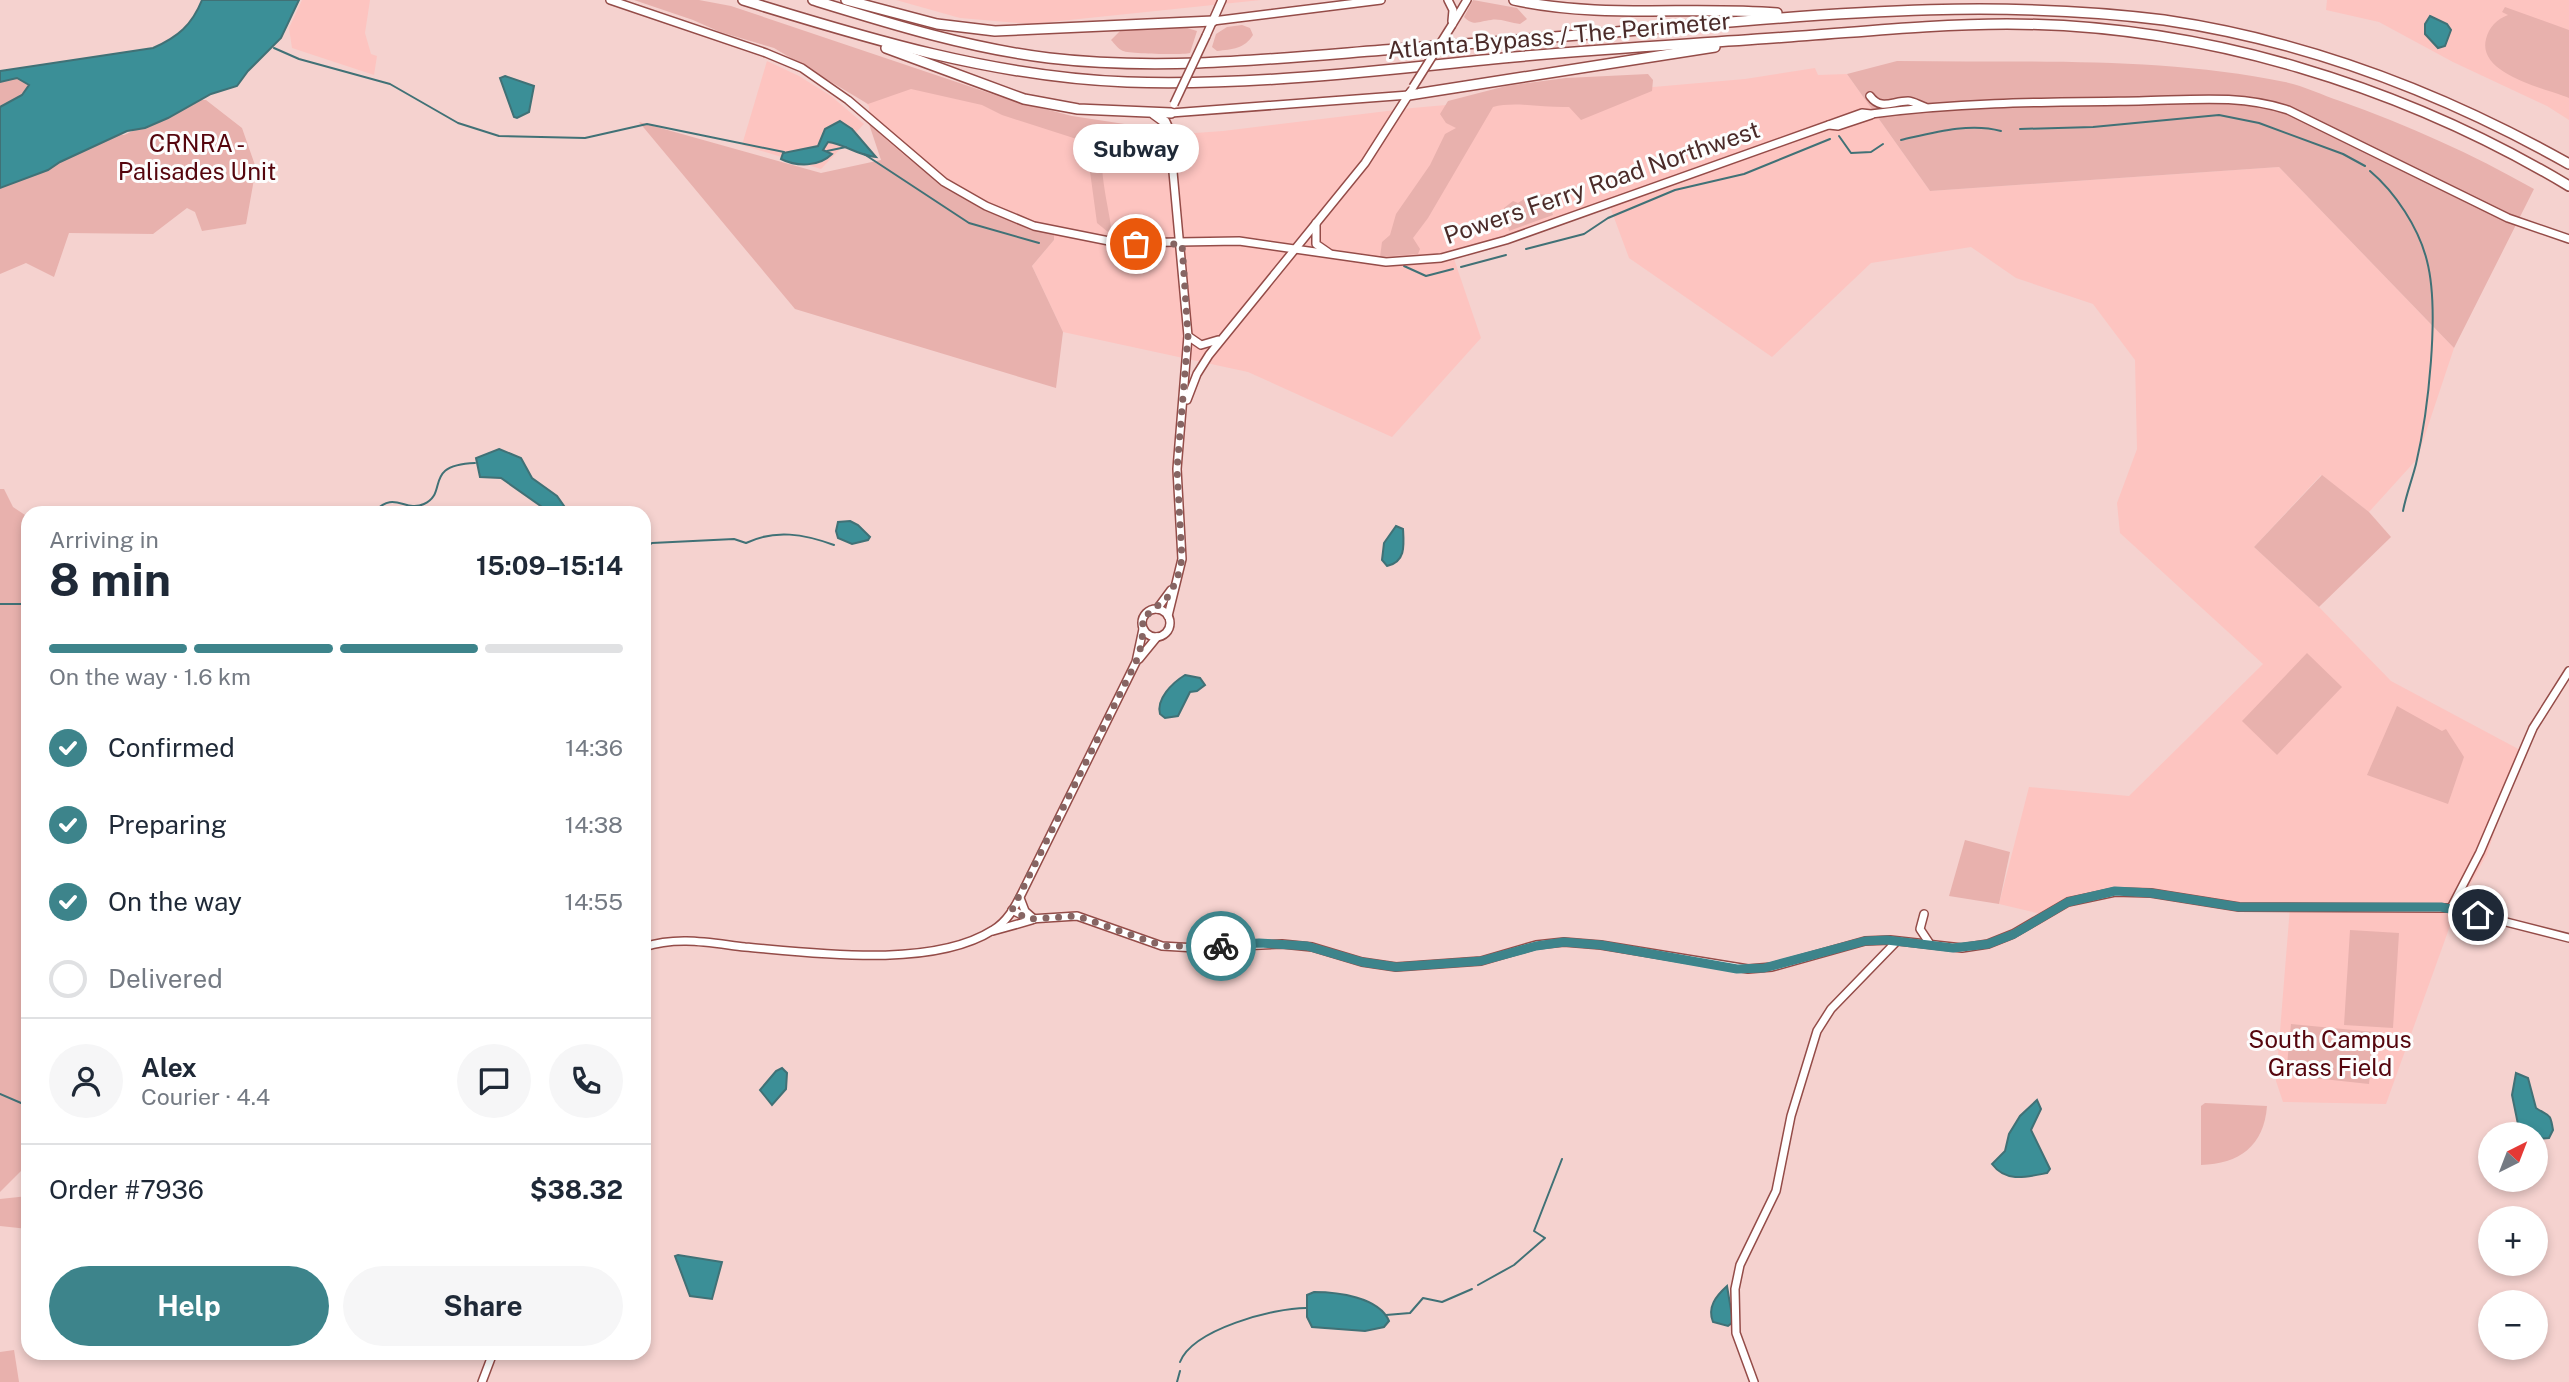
<!DOCTYPE html>
<html lang="en">
<head>
<meta charset="utf-8">
<style>
  :root { --surface:#fff; --page:#f6f6f7; --text:#1f2937; --muted:#747a83; --line:#e0e1e3; --accent:#3d848b }
  body { margin:0; font-family:"Public Sans",sans-serif; background:var(--page); color:var(--text); height:100vh; display:flex; flex-direction:column; font-size:26px; white-space:nowrap }
  * { box-sizing:border-box; margin:0 }
  p { font-size:23px; color:var(--muted) }
  .icon { flex:none; width:38px; height:38px; fill:none; stroke:currentColor; stroke-width:2; stroke-linecap:round; stroke-linejoin:round }
  .map { position:relative; flex:1; overflow:hidden }
  .side { position:absolute; left:21px; top:506px; width:630px; height:854px; display:flex; flex-direction:column; background:var(--surface); border-radius:21px; box-shadow:0 4px 10px #0003 }
  .side>* { flex:none }
  .needle { width:46px; rotate:42deg }
  .controls { position:absolute; left:2478px; top:1122px; display:grid; gap:14px }
  .controls a { display:grid; place-items:center; width:70px; height:70px; border-radius:50%; background:var(--surface); box-shadow:0 4px 10px #0003; font-size:35px }
  .pin { position:absolute; display:grid; place-items:center; width:60px; height:60px; color:#fff; margin:-30px; border:4px solid #fff; border-radius:50%; box-shadow:0 2px 7px #0007 }
  .courier { position:absolute; display:grid; place-items:center; width:70px; height:70px; margin:-35px; border:5px solid #3d848b; border-radius:50%; background:#fff; color:#222; box-shadow:0 2px 9px #0007 }
  .bubble { position:absolute; height:49px; border-radius:24px; background:var(--surface); box-shadow:0 4px 10px #0003; font-size:23px; font-weight:700; line-height:49px; text-align:center }
  .headline em { font-style:normal; font-weight:700 }
  .headline div { display:flex; flex-direction:column-reverse }
  .headline { display:flex; align-items:center; justify-content:space-between; height:119px; padding:0 28px }
  h1 { font-size:46px; font-weight:700; line-height:52px }
  .bar { display:grid; grid-template-columns:repeat(4,1fr); gap:10px 7px; align-content:center; height:84px; padding:0 28px }
  .bar i { height:9px; border-radius:5px; background:var(--line) }
  .bar .selected { background:var(--accent) }
  .bar p { grid-column:span 4 }
  .line { display:flex; align-items:center; gap:18px; padding:0 28px; border-top:2px solid var(--line) }
  .line div { flex:1 }
  .round { display:grid; place-items:center; flex:none; width:74px; height:74px; border-radius:37px; background:var(--page) }
  ol { padding:0 28px; list-style:none }
  li { display:flex; align-items:center; gap:21px; height:77px }
  li p { margin-inline-start:auto }
  li .icon { padding:7px; border-radius:50%; background:var(--accent); color:#fff; stroke-width:4 }
  li:last-child { color:var(--muted) }
  li i { width:38px; height:38px; border:4px solid var(--line); border-radius:50% }
  .primary-button { display:flex; gap:14px; margin-top:auto; padding:14px 28px }
  .primary-button a { flex:1; height:80px; border-radius:42px; background:var(--accent); color:#fff; font-size:28px; font-weight:700; line-height:80px; text-align:center }
  .primary-button a+a { background:var(--page); color:var(--text) }
  .map>svg:first-child { display:block }
  .built { fill:#fdc4c0 }
  .green { fill:#e8b1ad }
  .water { fill:#3b8f97; stroke:#407176; stroke-width:2 }
  .lines { fill:none; stroke-linecap:round; stroke-linejoin:round }
  .stream { stroke:#407176; stroke-width:2 }
  .secondary-casing { stroke:#944c48; stroke-width:10 }
  .highway-casing { stroke:#944c48; stroke-width:12 }
  .secondary { stroke:#fff; stroke-width:7 }
  .highway { stroke:#fff; stroke-width:9 }
  .secondary-bridge-casing { stroke:#944c48; stroke-width:10; stroke-linecap:butt }
  .secondary-bridge { stroke:#fff; stroke-width:7 }
  .done { stroke:#866563; stroke-width:7; stroke-dasharray:0 12.6 }
  .route { stroke:#3d848b; stroke-width:9 }
  .labels { text-anchor:middle; stroke-width:6; stroke-linejoin:round; paint-order:stroke }
  .street-label { font-size:24px; fill:#4b2b29; stroke:#fdfdfd }
  .park-label { font-size:24px; fill:#55050d; stroke:#fdfdfd }
</style>
</head>
<body>
<div class="map">
<svg width="2569" height="1382" viewBox="0 0 2569 1382">
  <rect width="100%" height="100%" fill="#f5d2cf"/>
  <g class="built">
    <polygon points="302,0 370,0 365,33 371,54 377,56 374,75 292,48 289,28"/>
    <polygon points="896,0 1261,0 1031,24 960,18"/>
    <polygon points="2327,0 2569,0 2569,120 2547,106 2453,62 2379,22 2326,10"/>
    <polygon points="767,61 799,76 831,96 864,124 821,169 742,145"/>
    <polygon points="870,63 1126,138 1223,131 1412,108 1745,79 1815,68 1818,75 1847,74 1930,191 2279,167 2454,348 2417,459 2369,512 2321,475 2254,547 2319,607 2391,681 2522,751 2487,854 2455,912 2386,1104 2283,1102 2276,1081 2290,907 2265,908 2176,899 2126,887 2083,896 2045,915 1999,904 2029,787 2129,796 2263,664 2120,533 2117,503 2137,449 2135,360 2093,304 2016,278 1971,247 1871,263 1772,357 1629,258 1609,204 1453,256 1481,338 1392,437 1248,372 1063,332 1032,266 1054,240 1054,235 981,209 946,188 914,166 869,124 869,106 860,97"/>
  </g>
  <g class="green">
    <path d="M634,0H699L731,6L1010,100L1072,116L1131,125L1135,133L1110,134C1092,147 1109,207 1111,227L1108,232L1097,223L1086,142L1002,115L982,105L911,89L868,104L774,48L720,32L693,20Z"/>
    <path d="M1473,0L1517,8L1527,19L1520,24C1511,23 1499,18 1491,20C1479,21 1474,27 1464,17Z"/>
    <path d="M2505,7L2569,30V98C2544,88 2477,74 2486,39C2489,27 2497,19 2508,15L2502,12Z"/>
    <path d="M1242,25L1250,28L1253,35C1244,49 1233,49 1217,51L1212,47L1216,34L1227,27Z"/>
    <path d="M1184,27L1197,31L1190,53C1184,55 1130,54 1123,51C1118,49 1115,44 1111,40L1121,30Z"/>
    <path d="M1897,61C2026,63 2158,56 2285,82C2304,86 2322,95 2340,101C2408,125 2472,154 2534,189L2454,348L2279,167L1930,191L1847,74Z"/>
    <path d="M1648,74L1653,80L1652,91L1581,120L1569,107C1545,108 1514,101 1493,107L1428,218L1413,238L1420,249L1418,254L1380,257L1382,242L1390,235L1396,214L1430,165L1445,134L1456,128L1446,123L1440,114L1448,101L1506,86L1566,78Z"/>
    <polygon points="17,78 24,79 29,87 15,100 0,107 0,82"/>
    <polygon points="201,100 206,100 242,128 256,168 246,224 202,231 195,212 187,208 153,234 69,233 54,277 26,263 0,274 0,173 113,133 124,135"/>
    <path d="M639,122L821,173L881,160L869,124C924,175 980,216 1054,235V240L1032,266L1063,332L1056,388L795,309Z"/>
    <polygon points="1540,194 1546,195 1553,215 1509,231 1504,208 1513,201 1518,203 1530,195"/>
    <polygon points="2322,475 2369,512 2391,537 2319,607 2254,547"/>
    <polygon points="0,489 4,489 13,507 28,517 28,1164 0,1192"/>
    <polygon points="2307,653 2342,687 2277,755 2242,721"/>
    <polygon points="2397,706 2442,731 2446,729 2464,757 2448,804 2367,775"/>
    <polygon points="1965,840 2010,852 1999,904 1949,896"/>
    <polygon points="2350,930 2399,933 2393,1028 2344,1025"/>
    <polygon points="2291,1024 2374,1032 2369,1084 2286,1075"/>
    <path d="M2205,1103L2267,1106C2264,1146 2239,1164 2201,1165V1106Z"/>
    <polygon points="28,1196 28,1229 0,1226 0,1199"/>
    <polygon points="14,1350 19,1382 0,1382 0,1352"/>
  </g>
  <g class="water">
    <path d="M202,0H299L281,38L248,71L237,86L211,94L168,118L145,128L127,131L60,162L48,170L0,188V107L22,95L29,85L17,78L0,82V71L153,48C178,37 192,25 202,0Z"/>
    <polygon points="2430,16 2447,24 2451,30 2445,46 2438,48 2425,34 2425,24"/>
    <polygon points="505,76 534,86 529,112 517,118 514,117 500,78"/>
    <path d="M840,121L852,129L876,157C856,155 845,144 828,142L823,150L832,154C819,167 797,167 781,159L783,153L818,146L825,129Z"/>
    <polygon points="499,449 521,458 532,478 557,496 569,513 545,509 501,478 480,477 476,458"/>
    <polygon points="850,521 858,525 870,537 868,540 852,544 838,538 836,531 838,522"/>
    <path d="M1396,526L1403,529C1404,545 1406,562 1387,566L1382,560L1384,543Z"/>
    <path d="M1185,675L1200,678L1205,685L1197,691L1190,692L1178,716L1165,718L1160,714C1156,699 1172,683 1185,675Z"/>
    <polygon points="782,1068 787,1073 786,1089 772,1105 760,1090 776,1071"/>
    <path d="M2516,1073L2528,1078L2536,1108C2549,1117 2550,1111 2553,1130L2549,1138L2536,1139V1134H2520L2512,1095Z"/>
    <path d="M2037,1100L2041,1109L2031,1130L2050,1169L2047,1173C2027,1177 2006,1183 1992,1164L2005,1151L2009,1134L2020,1116Z"/>
    <polygon points="678,1255 722,1262 712,1299 690,1296 675,1256"/>
    <path d="M1727,1286L1733,1322L1728,1326L1713,1322C1707,1307 1716,1296 1727,1286Z"/>
    <path d="M1314,1292C1337,1292 1379,1297 1389,1321L1384,1327L1365,1331L1312,1327L1307,1317V1295Z"/>
  </g>
  <g class="lines">
    <g class="stream">
      <polyline points="274,48 299,59 390,84 458,123 499,136 585,138 647,124 784,152"/>
      <polyline points="2020,129 2093,127 2219,115 2259,123 2343,154 2365,166"/>
      <polyline points="1839,136 1851,153 1871,152 1883,144"/>
      <path d="M1901,140C1932,133 1969,122 2001,131"/>
      <polyline points="827,151 846,147"/>
      <polyline points="864,154 969,223 1039,243"/>
      <path d="M2370,171C2395,192 2419,228 2427,261C2440,311 2428,413 2416,464C2412,480 2406,495 2403,511"/>
      <polyline points="1526,249 1584,234 1608,218 1675,190 1744,174 1830,139"/>
      <polyline points="1404,266 1426,276 1453,269"/>
      <polyline points="1461,267 1506,255"/>
      <path d="M373,513C395,489 404,513 424,504C449,493 422,465 475,463"/>
      <path d="M644,549L652,543L734,539L746,543C775,529 804,534 834,545"/>
      <polyline points="0,604 28,604"/>
      <polyline points="0,1094 28,1106"/>
      <polyline points="1478,1285 1514,1265 1545,1238 1534,1231 1562,1159"/>
      <polyline points="1386,1315 1410,1313 1423,1298 1442,1302 1472,1289"/>
      <path d="M1180,1362C1193,1329 1274,1308 1306,1308"/>
      <polyline points="1177,1382 1180,1371"/>
    </g>
    <g class="secondary-casing">
      <g id="secondary">
        <path d="M610,0L766,53L802,68L848,100L944,182L986,206L1034,226L1119,243L1239,241L1386,262L1441,258L1506,240L1862,113L1871,114C1961,102 2049,102 2139,101C2191,100 2239,94 2288,110L2508,218L2569,239"/>
        <polyline points="1448,0 1453,10 1452,21"/>
        <polyline points="1213,21 1381,0"/>
        <polyline points="1452,25 1467,0"/>
        <polyline points="1206,36 1222,0"/>
        <path d="M1870,96C1881,111 1892,101 1908,101C1913,101 1919,105 1925,107"/>
        <polyline points="1171,113 1409,95"/>
        <polyline points="1829,125 1838,126 1871,115"/>
        <polyline points="1316,223 1316,244 1329,253"/>
        <polyline points="1188,336 1201,345 1218,340"/>
        <polyline points="1187,400 1197,374 1209,355 1365,163 1411,91"/>
        <circle cx="1156" cy="623" r="14"/>
        <polyline points="1157,609 1171,590"/>
        <polyline points="1168,616 1182,559 1177,469 1188,336 1169,128"/>
        <polyline points="1139,659 1157,637"/>
        <polyline points="1020,898 1025,911 1034,919"/>
        <polyline points="2451,908 2480,852 2533,728 2569,671"/>
        <polyline points="1012,910 1030,919 1077,916 1162,946 1196,948 1282,944 1312,947 1362,962 1396,967 1481,961 1536,945 1564,942 1601,945 1748,969 1772,967 1865,941 1890,940 1962,948 1988,944 2013,934 2068,902 2115,892 2151,893 2239,907 2451,908 2569,938"/>
        <polyline points="1924,914 1920,929 1930,944"/>
        <polyline points="993,931 1032,920"/>
        <path d="M644,947C678,936 710,943 745,947C814,953 932,969 993,930C1007,922 1015,907 1022,893L1136,662L1143,629"/>
        <polyline points="482,1382 493,1353"/>
        <polyline points="1754,1382 1736,1333 1735,1289 1740,1265 1776,1191 1791,1116 1817,1031 1831,1009 1897,941"/>
      </g>
    </g>
    <g class="highway-casing">
      <g id="highway">
        <path d="M743,0C869,39 994,77 1127,82C1245,86 1366,72 1483,60C1579,50 1676,45 1773,38C1851,33 1929,24 2007,24C2203,24 2402,86 2569,186"/>
        <path d="M813,0C891,24 968,48 1049,58C1168,72 1289,57 1409,48C1504,41 1600,34 1696,25C1852,11 2008,0 2164,20C2307,41 2443,93 2569,164"/>
        <polyline points="846,0 937,24 995,31 1213,21"/>
        <path d="M1514,0C1600,19 1690,6 1777,13"/>
        <polyline points="886,48 1024,99 1078,109 1171,113"/>
        <polyline points="1409,95 1715,47"/>
        <polyline points="1154,114 1165,122 1170,133"/>
      </g>
    </g>
    <use href="#secondary" class="secondary"/>
    <use href="#highway" class="highway"/>
    <g class="secondary-bridge-casing">
      <g id="secondary-bridge">
        <polyline points="1413,87 1452,25"/>
        <polyline points="1174,104 1206,36"/>
      </g>
    </g>
    <use href="#secondary-bridge" class="secondary-bridge"/>
  </g>
  <g class="lines">
    <polyline class="done" points="1136,244 1182,244 1188,336 1177,469 1182,559 1177,580 1167,598 1143,618 1142,643 1136,662 1012,910 1028,919 1077,916 1163,946 1221,946"/>
    <polyline class="route" points="1221,946 1259,943 1307,946 1362,962 1396,967 1481,961 1536,946 1564,942 1601,945 1737,969 1764,968 1865,941 1887,940 1953,948 1988,944 2014,934 2068,902 2115,891 2151,893 2239,907 2441,907 2478,915"/>
  </g>
  <g class="labels">
    <g class="street-label">
      <text transform="translate(1559 36) rotate(-5)" y="8">Atlanta Bypass / The Perimeter</text>
      <text transform="translate(1602 183) rotate(-19)" y="8">Powers Ferry Road Northwest</text>
    </g>
    <g class="park-label">
      <text x="197" y="152">CRNRA -<tspan x="197" dy="28">Palisades Unit</tspan></text>
      <text x="2330" y="1048">South Campus<tspan x="2330" dy="28">Grass Field</tspan></text>
    </g>
  </g>
</svg>
<div class="controls">
<a><svg class="needle" viewBox="-14 -14 28 28"><path d="M0-13l5 13h-10z" fill="#e53935"/><path d="M0 13l5-13h-10z" fill="#747a83"/></svg></a>
<a>+</a>
<a>−</a>
</div>
<div class="pin" style="left:1136px;top:244px;background:#ea580c"><svg class="icon" aria-label="bag" viewBox="0 0 24 24"><path d="M5 8h14l-1 12H6zM9 8a3 3 0 0 1 6 0"/></svg></div>
<div class="pin" style="left:2478px;top:915px;background:#1f2937"><svg class="icon" aria-label="home" viewBox="0 0 24 24"><path d="M3 11l9-7 9 7M6 9v11h12V9"/></svg></div>
<div class="courier" style="left:1221px;top:946px"><svg class="icon" aria-label="bike" viewBox="0 0 24 24"><circle cx="6" cy="16" r="4"/><circle cx="18" cy="16" r="4"/><path d="M6 16l4-8h5l3 8M10 8l3 8H6M13 5h3"/></svg></div>
<div class="bubble" style="left:1073px;top:124px;width:126px">Subway</div>
<section class="side">
<div class="headline"><div><h1>8 min</h1><p>Arriving in</p></div><em>15:09–15:14</em></div>
<div class="bar"><i class="selected"></i><i class="selected"></i><i class="selected"></i><i></i><p>On the way · 1.6 km</p></div>
<ol>
<li><svg class="icon" aria-label="check" viewBox="0 0 24 24"><path d="M5 12l5 5 9-10"/></svg>Confirmed<p>14:36</p></li>
<li><svg class="icon" aria-label="check" viewBox="0 0 24 24"><path d="M5 12l5 5 9-10"/></svg>Preparing<p>14:38</p></li>
<li><svg class="icon" aria-label="check" viewBox="0 0 24 24"><path d="M5 12l5 5 9-10"/></svg>On the way<p>14:55</p></li>
<li><i></i>Delivered</li>
</ol>
<div class="line" style="height:126px"><a class="round"><svg class="icon" aria-label="person" viewBox="0 0 24 24"><circle cx="12" cy="8" r="4"/><path d="M4 21q1-7 8-7t8 7"/></svg></a><div><b>Alex</b><p>Courier · 4.4</p></div><a class="round"><svg class="icon" aria-label="chat" viewBox="0 0 24 24"><path d="M4 5h16v11H9l-5 4z"/></svg></a><a class="round"><svg class="icon" aria-label="phone" viewBox="0 0 24 24"><path d="M5 4h4l2 5-3 2q2 4 5 5l2-3 5 2v4C11 20 4 13 5 4z"/></svg></a></div>
<div class="line" style="height:91px"><div>Order #7936</div><b>$38.32</b></div>
<div class="primary-button"><a>Help</a><a>Share</a></div>
</section>
</div>
</body>
</html>
